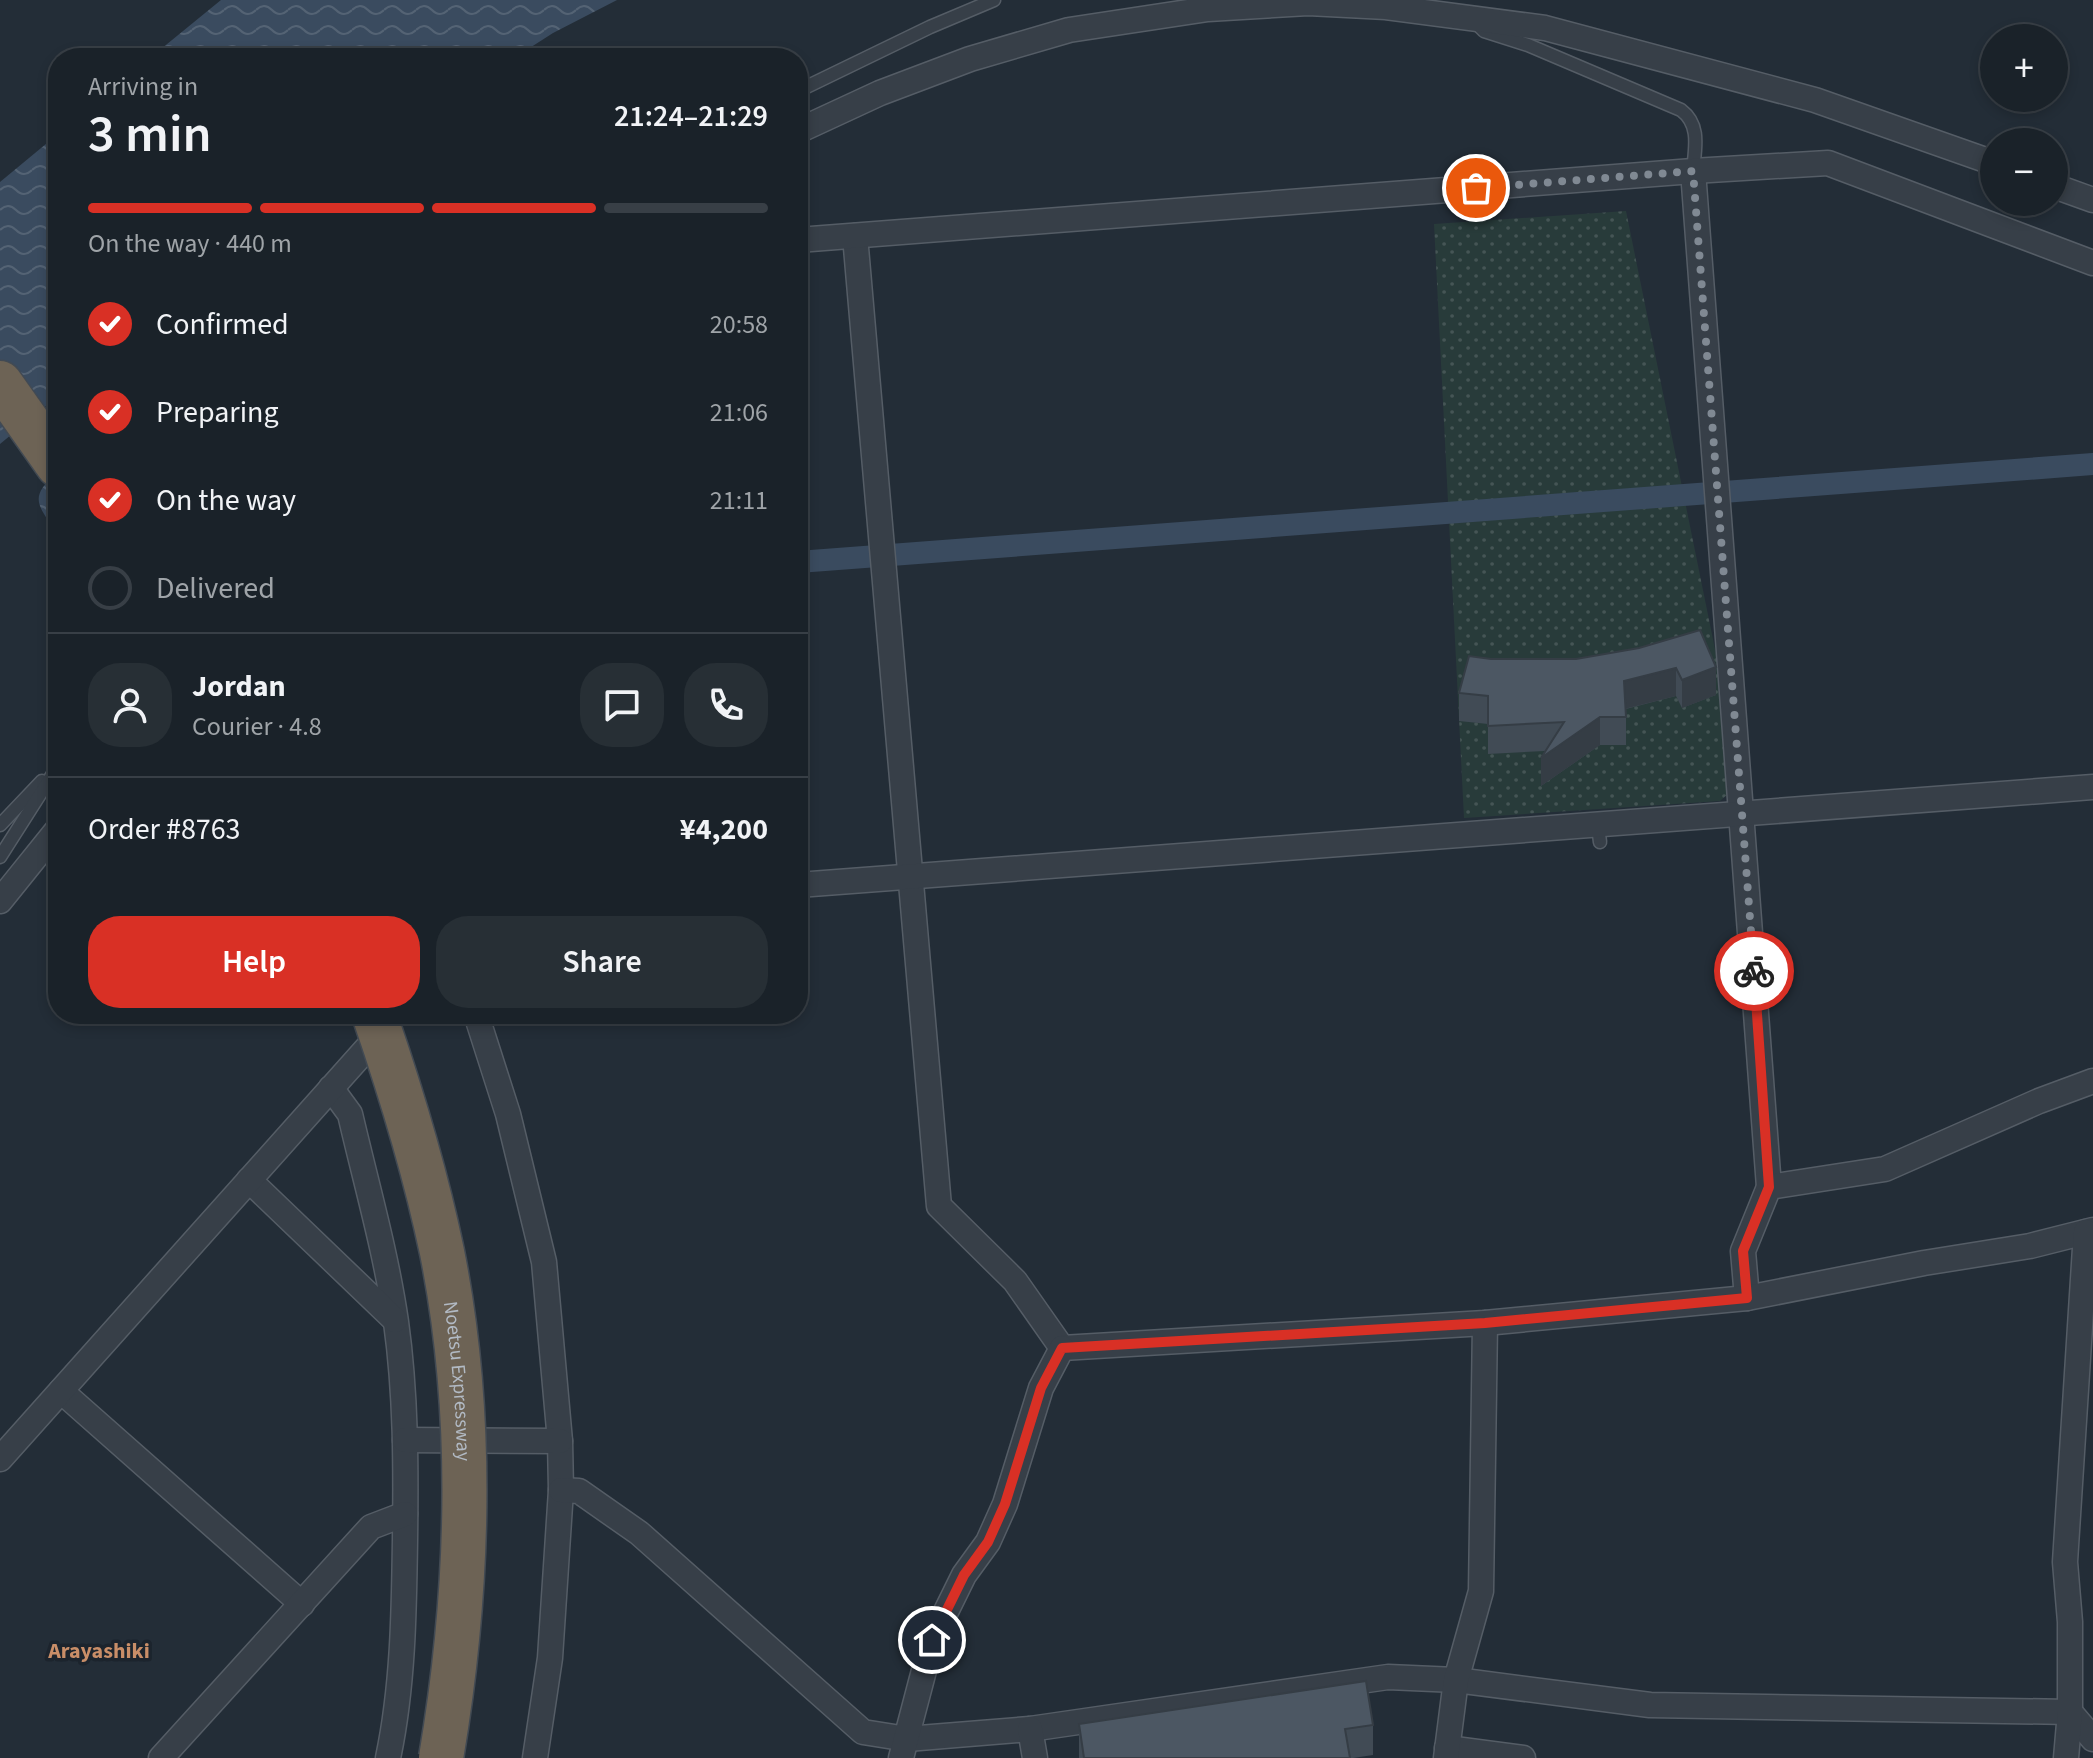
<!DOCTYPE html>
<html lang="en">
<head>
<meta charset="utf-8">
<style>
  :root { --surface:#1a2229; --page:#272f35; --text:#f1f3f6; --muted:#9fa4a8; --line:#383f46; --accent:#d93025 }
  body { margin:0; font-family:"Source Sans 3",sans-serif; background:var(--page); color:var(--text); height:100vh; display:flex; flex-direction:column; font-size:30px; white-space:nowrap }
  * { box-sizing:border-box; margin:0 }
  p { font-size:26px; color:var(--muted) }
  .icon { flex:none; width:44px; height:44px; fill:none; stroke:currentColor; stroke-width:2; stroke-linecap:round; stroke-linejoin:round }
  .map { position:relative; flex:1; overflow:hidden }
  .sheet { position:absolute; left:48px; top:48px; width:760px; height:976px; display:flex; flex-direction:column; background:var(--surface); border-radius:32px; box-shadow:0 4px 12px #0003,0 0 0 2px var(--line) }
  .sheet>* { flex:none }
  .buttons { position:absolute; left:1980px; top:24px; display:grid; gap:16px }
  .buttons a { display:grid; place-items:center; width:88px; height:88px; border-radius:50%; background:var(--surface); box-shadow:0 4px 12px #0003,0 0 0 2px var(--line); font-size:40px }
  .pin { position:absolute; display:grid; place-items:center; width:68px; height:68px; color:#fff; margin:-34px; border:4px solid #fff; border-radius:50%; box-shadow:0 2px 8px #0007 }
  .courier { position:absolute; display:grid; place-items:center; width:80px; height:80px; margin:-40px; border:6px solid #d93025; border-radius:50%; background:#fff; color:#222; box-shadow:0 2px 10px #0007 }
  .head em { font-style:normal; font-weight:600 }
  .head div { display:flex; flex-direction:column-reverse }
  .head { display:flex; align-items:center; justify-content:space-between; height:136px; padding:0 40px }
  h1 { font-size:52px; font-weight:600; line-height:60px }
  .bar { display:grid; grid-template-columns:repeat(4,1fr); gap:12px 8px; align-content:center; height:96px; padding:0 40px }
  .bar i { height:10px; border-radius:6px; background:var(--line) }
  .bar .current { background:var(--accent) }
  .bar p { grid-column:span 4 }
  .line { display:flex; align-items:center; gap:20px; padding:0 40px; border-top:2px solid var(--line) }
  .line div { flex:1 }
  .round { display:grid; place-items:center; flex:none; width:84px; height:84px; border-radius:32px; background:var(--page) }
  ol { padding:0 40px; list-style:none }
  li { display:flex; align-items:center; gap:24px; height:88px }
  li p { margin-inline-start:auto }
  li .icon { padding:8px; border-radius:50%; background:var(--accent); color:#fff; stroke-width:4 }
  li:last-child { color:var(--muted) }
  li i { width:44px; height:44px; border:4px solid var(--line); border-radius:50% }
  .cta { display:flex; gap:16px; margin-top:auto; padding:16px 40px }
  .cta a { flex:1; height:92px; border-radius:32px; background:var(--accent); color:#fff; font-size:32px; font-weight:600; line-height:92px; text-align:center }
  .cta a+a { background:var(--page); color:var(--text) }
  .map>svg:first-child { display:block }
  .grass { fill:url(#grass-dots) }
  .water { fill:url(#water-waves) }
  .lines { fill:none; stroke-linecap:round; stroke-linejoin:round }
  .canal { stroke:#3a4b5f; stroke-width:22 }
  .lane-casing { stroke:#555d66; stroke-width:15 }
  .street-casing { stroke:#555d66; stroke-width:27 }
  .highway-casing { stroke:#424a53; stroke-width:47 }
  .lane { stroke:#373f48; stroke-width:12 }
  .street { stroke:#373f48; stroke-width:24 }
  .highway { stroke:#6d6355; stroke-width:44 }
  .highway-bridge-casing { stroke:#424a53; stroke-width:47; stroke-linecap:butt }
  .highway-bridge { stroke:#6d6355; stroke-width:44 }
  .wall { fill:#414b55 }
  .shaded-wall { fill:#353d45 }
  .building { fill:#4c5763; stroke:#353d45; stroke-width:2 }
  .done { stroke:#808993; stroke-width:8; stroke-dasharray:0 14.4 }
  .route { stroke:#d93025; stroke-width:10 }
  .labels { text-anchor:middle; stroke-width:7; stroke-linejoin:round; paint-order:stroke }
  .street-label { font-size:20px; fill:#b2bac4; stroke:#1c242d }
  .neighbourhood-label { font-size:22px; font-weight:bold; fill:#c98e68; stroke:#1c242d }
</style>
</head>
<body>
<div class="map">
<svg width="2093" height="1758" viewBox="0 0 2093 1758">
  <defs>
    <pattern id="grass-dots" width="8" height="8" patternUnits="userSpaceOnUse" patternTransform="scale(2)"><rect width="8" height="8" fill="#283b3a"/><path d="M2 2h.1M6 6h.1" fill="none" stroke="#455555" stroke-width="1.8" stroke-linecap="round"/></pattern>
    <pattern id="water-waves" width="16" height="10" patternUnits="userSpaceOnUse" patternTransform="scale(2)"><rect width="16" height="10" fill="#3a4b5f"/><path d="M0 5q4-4 8 0t8 0" fill="none" stroke="#546374"/></pattern>
  </defs>
  <rect width="100%" height="100%" fill="#232d37"/>
  <polygon class="grass" points="1626,211 1719,669 1728,794 1720,801 1464,818 1434,224"/>
  <g class="water">
    <polygon points="221,0 617,0 553,33 514,58 150,58"/>
    <polygon points="58,134 58,396 0,444 0,182"/>
    <path d="M54,475L50,494L58,507V536C54,531 52,525 48,520C33,499 37,492 54,475Z"/>
  </g>
  <g class="lines">
    <polyline class="canal" points="798,562 2093,464"/>
    <g class="lane-casing">
      <g id="lane">
        <path d="M1478,25L1484,31L1528,45L1681,110C1701,125 1695,148 1693,171"/>
        <polyline points="798,91 930,27 994,0"/>
        <polyline points="0,825 42,781"/>
        <polyline points="1598,826 1600,842"/>
        <polyline points="0,857 58,766"/>
      </g>
    </g>
    <g class="street-casing">
      <g id="street">
        <polyline points="798,131 880,93 970,59 1069,30 1208,9 1308,3 1386,7 1545,28 1815,100 1994,163"/>
        <polyline points="1693,171 1769,1187"/>
        <polyline points="2054,186 2093,200"/>
        <polyline points="855,236 939,1206 1015,1281 1062,1348"/>
        <polyline points="798,240 1693,171 1828,163 2093,263"/>
        <polyline points="798,885 2093,787"/>
        <polyline points="0,901 58,829"/>
        <polyline points="476,1014 508,1114 544,1262 560,1441 561,1490 550,1658 535,1758"/>
        <path d="M331,1088L350,1114C366,1183 386,1252 396,1322C406,1394 406,1467 405,1540C404,1613 403,1687 388,1758"/>
        <polyline points="249,1180 395,1320"/>
        <polyline points="1747,1298 1743,1251 1769,1187 1885,1169 2039,1101 2093,1081"/>
        <polyline points="1062,1348 1485,1323 1747,1298 1924,1263 2030,1246 2093,1230"/>
        <polyline points="61,1391 302,1604"/>
        <polyline points="405,1440 560,1441"/>
        <polyline points="0,1459 385,1028"/>
        <polyline points="561,1490 579,1491 639,1533 863,1732 907,1739 1030,1729 1388,1677 1456,1680 1650,1705 2070,1712 2093,1739"/>
        <polyline points="1030,1729 1035,1758"/>
        <polyline points="1447,1748 1523,1758"/>
        <polyline points="161,1758 371,1527 405,1514"/>
        <polyline points="901,1758 932,1640 964,1575 988,1542 1005,1504 1041,1388 1062,1348"/>
        <polyline points="1446,1758 1456,1680 1481,1591 1485,1323"/>
        <polyline points="2066,1758 2070,1712 2070,1622 2065,1562 2086,1232"/>
      </g>
    </g>
    <g class="highway-casing">
      <polyline id="highway" points="0,383 58,465"/>
    </g>
    <use href="#lane" class="lane"/>
    <use href="#street" class="street"/>
    <use href="#highway" class="highway"/>
    <g class="highway-bridge-casing">
      <g id="highway-bridge">
        <path id="s1" d="M374,1014C401,1092 425,1171 442,1252C475,1417 469,1593 441,1758"/>
      </g>
    </g>
    <use href="#highway-bridge" class="highway-bridge"/>
  </g>
  <g class="wall">
    <polygon points="1700,630 1716,695 1682,708 1676,696 1626,709 1626,745 1600,745 1541,786 1545,751 1488,754 1488,724 1459,721 1459,693 1491,659 1576,659 1639,648"/>
    <polygon points="1079,1724 1373,1725 1373,1755 1353,1758 1079,1758"/>
  </g>
  <g class="shaded-wall">
    <polygon points="1716,667 1716,695 1682,708 1682,680"/>
    <polygon points="1676,668 1676,696 1624,709 1624,681"/>
    <polygon points="1600,717 1600,745 1541,786 1541,758"/>
  </g>
  <g class="building">
    <polygon points="1700,630 1716,667 1682,680 1676,668 1624,681 1626,717 1600,717 1541,758 1564,722 1488,726 1488,696 1459,693 1469,656 1491,659 1576,659 1639,648"/>
    <polygon points="1366,1681 1373,1725 1345,1729 1350,1758 1084,1758 1079,1724"/>
  </g>
  <g class="lines">
    <polyline class="done" points="1476,188 1693,171 1754,971"/>
    <polyline class="route" points="932,1640 964,1575 988,1542 1005,1504 1041,1388 1062,1348 1485,1323 1747,1298 1743,1251 1769,1187 1754,971"/>
  </g>
  <g class="labels">
    <g class="street-label">
      <text dy="7" stroke="none"><textPath href="#s1" startOffset="378">Noetsu Expressway</textPath></text>
    </g>
    <g class="neighbourhood-label">
      <text x="99" y="1658">Arayashiki</text>
    </g>
  </g>
</svg>
<div class="buttons">
<a>+</a>
<a>−</a>
</div>
<div class="pin" style="left:1476px;top:188px;background:#ea580c"><svg class="icon" aria-label="bag" viewBox="0 0 24 24"><path d="M5 8h14l-1 12H6zM9 8a3 3 0 0 1 6 0"/></svg></div>
<div class="pin" style="left:932px;top:1640px;background:#1f2937"><svg class="icon" aria-label="home" viewBox="0 0 24 24"><path d="M3 11l9-7 9 7M6 9v11h12V9"/></svg></div>
<div class="courier" style="left:1754px;top:971px"><svg class="icon" aria-label="bike" viewBox="0 0 24 24"><circle cx="6" cy="16" r="4"/><circle cx="18" cy="16" r="4"/><path d="M6 16l4-8h5l3 8M10 8l3 8H6M13 5h3"/></svg></div>
<section class="sheet">
<div class="head"><div><h1>3 min</h1><p>Arriving in</p></div><em>21:24–21:29</em></div>
<div class="bar"><i class="current"></i><i class="current"></i><i class="current"></i><i></i><p>On the way · 440 m</p></div>
<ol>
<li><svg class="icon" aria-label="check" viewBox="0 0 24 24"><path d="M5 12l5 5 9-10"/></svg>Confirmed<p>20:58</p></li>
<li><svg class="icon" aria-label="check" viewBox="0 0 24 24"><path d="M5 12l5 5 9-10"/></svg>Preparing<p>21:06</p></li>
<li><svg class="icon" aria-label="check" viewBox="0 0 24 24"><path d="M5 12l5 5 9-10"/></svg>On the way<p>21:11</p></li>
<li><i></i>Delivered</li>
</ol>
<div class="line" style="height:144px"><a class="round"><svg class="icon" aria-label="person" viewBox="0 0 24 24"><circle cx="12" cy="8" r="4"/><path d="M4 21q1-7 8-7t8 7"/></svg></a><div><b>Jordan</b><p>Courier · 4.8</p></div><a class="round"><svg class="icon" aria-label="chat" viewBox="0 0 24 24"><path d="M4 5h16v11H9l-5 4z"/></svg></a><a class="round"><svg class="icon" aria-label="phone" viewBox="0 0 24 24"><path d="M5 4h4l2 5-3 2q2 4 5 5l2-3 5 2v4C11 20 4 13 5 4z"/></svg></a></div>
<div class="line" style="height:104px"><div>Order #8763</div><b>¥4,200</b></div>
<div class="cta"><a>Help</a><a>Share</a></div>
</section>
</div>
</body>
</html>
